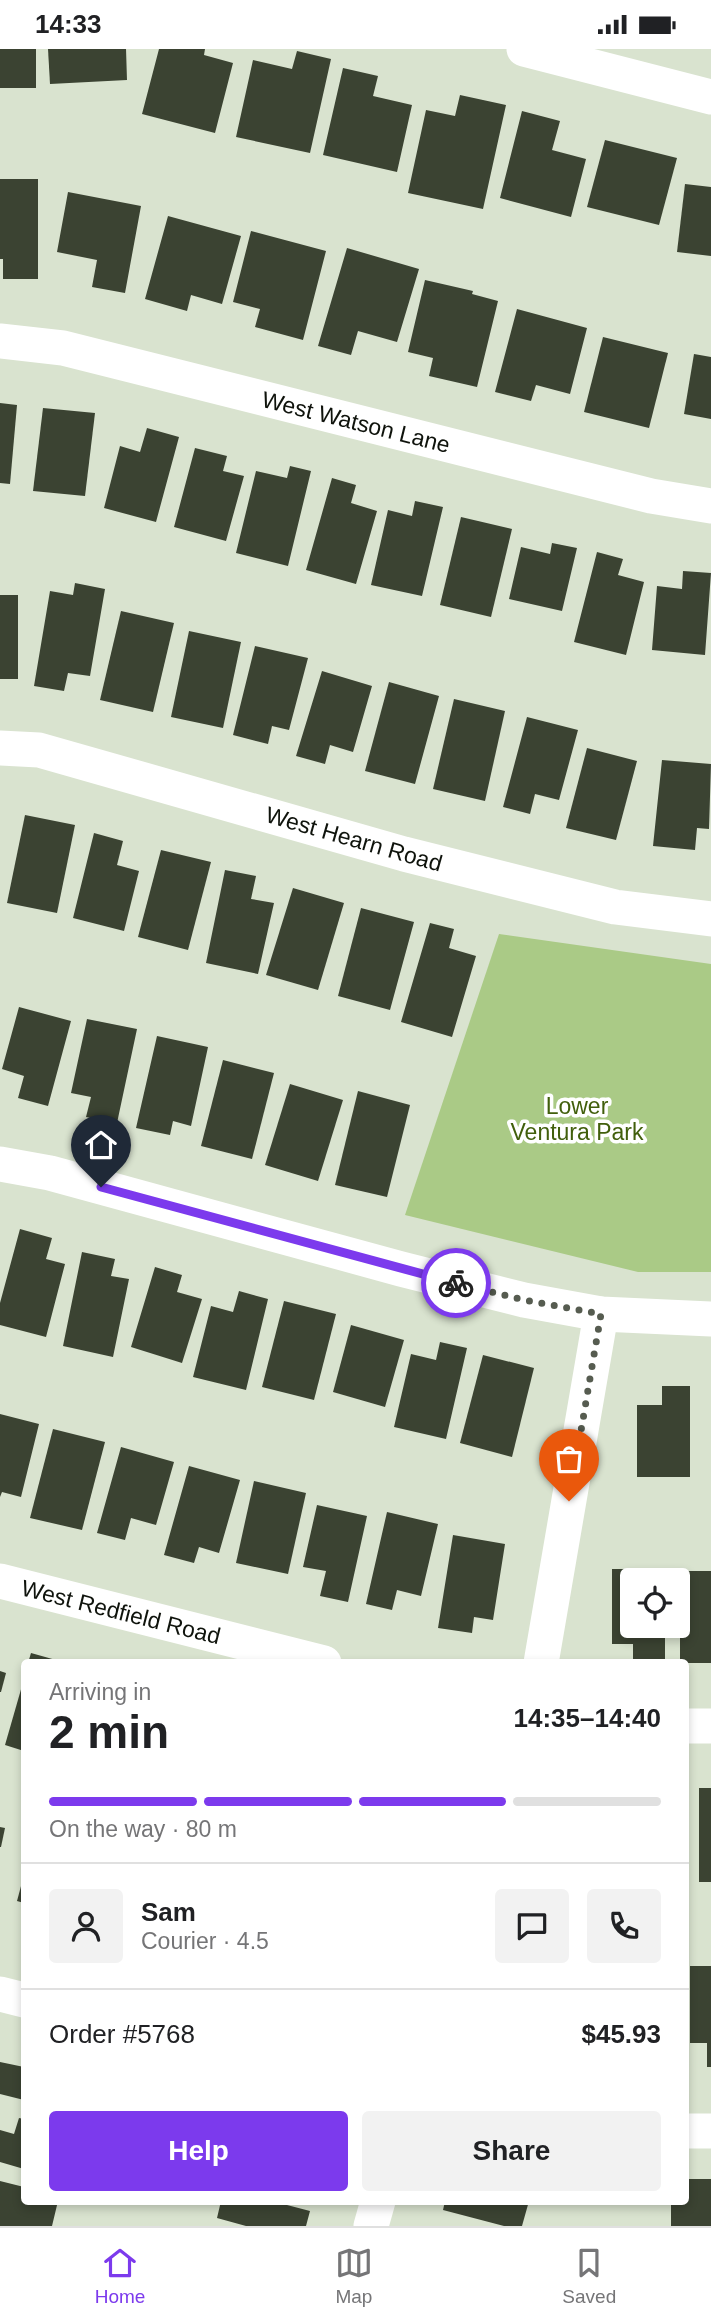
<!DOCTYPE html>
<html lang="en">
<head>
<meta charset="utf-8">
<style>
  :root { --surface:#fff; --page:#f2f2f2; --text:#202124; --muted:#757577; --line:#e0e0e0; --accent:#7c3aed }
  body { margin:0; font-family:Arial,sans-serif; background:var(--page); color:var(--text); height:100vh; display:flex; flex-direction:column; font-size:26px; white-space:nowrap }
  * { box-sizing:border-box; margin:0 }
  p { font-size:23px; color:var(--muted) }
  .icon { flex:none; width:38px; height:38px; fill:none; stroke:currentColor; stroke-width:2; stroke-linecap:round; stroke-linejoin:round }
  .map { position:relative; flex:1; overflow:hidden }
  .details { position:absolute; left:21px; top:1610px; width:668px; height:546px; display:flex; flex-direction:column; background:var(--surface); border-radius:7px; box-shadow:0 4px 10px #0003 }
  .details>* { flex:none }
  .fabs { position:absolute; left:620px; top:1519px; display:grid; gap:14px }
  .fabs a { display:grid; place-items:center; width:70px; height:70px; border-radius:7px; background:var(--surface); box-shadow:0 4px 10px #0003; font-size:35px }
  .pin { position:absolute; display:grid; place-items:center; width:60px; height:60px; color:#fff; margin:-72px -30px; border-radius:50% 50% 50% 0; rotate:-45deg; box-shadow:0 0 7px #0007 }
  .pin .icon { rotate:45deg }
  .courier { position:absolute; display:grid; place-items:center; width:70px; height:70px; margin:-35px; border:5px solid #7c3aed; border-radius:50%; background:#fff; color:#222; box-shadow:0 2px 9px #0007 }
  .overview em { font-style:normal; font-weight:800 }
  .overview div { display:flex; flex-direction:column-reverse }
  .overview { display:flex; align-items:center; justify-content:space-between; height:119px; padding:0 28px }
  h1 { font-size:46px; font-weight:800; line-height:52px }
  .bar { display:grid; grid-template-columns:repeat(4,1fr); gap:10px 7px; align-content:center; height:84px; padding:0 28px }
  .bar i { height:9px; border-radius:5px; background:var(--line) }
  .bar .current { background:var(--accent) }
  .bar p { grid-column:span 4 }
  .line { display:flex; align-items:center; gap:18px; padding:0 28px; border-top:2px solid var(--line) }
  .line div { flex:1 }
  .round { display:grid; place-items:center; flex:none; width:74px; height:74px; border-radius:7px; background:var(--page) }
  .button { display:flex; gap:14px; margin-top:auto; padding:14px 28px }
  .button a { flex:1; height:80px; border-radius:7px; background:var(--accent); color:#fff; font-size:28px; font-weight:800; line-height:80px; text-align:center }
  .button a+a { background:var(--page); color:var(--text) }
  .status { display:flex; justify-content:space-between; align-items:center; height:49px; padding:0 35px; background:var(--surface); direction:ltr }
  .status svg { height:19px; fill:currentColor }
  .dock { display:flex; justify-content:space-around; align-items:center; height:98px; border-top:2px solid var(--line); background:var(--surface); font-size:19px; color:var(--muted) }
  .dock a { display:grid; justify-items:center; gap:4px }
  .dock .current { color:var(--accent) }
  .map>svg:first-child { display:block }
  .green { fill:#aaca86 }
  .building { fill:#3b4332 }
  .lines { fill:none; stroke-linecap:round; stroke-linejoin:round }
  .minor { stroke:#fff; stroke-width:35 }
  .done { stroke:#565c50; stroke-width:7; stroke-dasharray:0 12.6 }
  .route { stroke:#7c3aed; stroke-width:9 }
  .labels { text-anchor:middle; stroke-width:7; stroke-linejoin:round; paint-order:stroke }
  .street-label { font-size:23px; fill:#0f130c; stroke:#fff }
  .park-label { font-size:23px; fill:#415f0c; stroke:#fff }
</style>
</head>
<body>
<div class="status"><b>14:33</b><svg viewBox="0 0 49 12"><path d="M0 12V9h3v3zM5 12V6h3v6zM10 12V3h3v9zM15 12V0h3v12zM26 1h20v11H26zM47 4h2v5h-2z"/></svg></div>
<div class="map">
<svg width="711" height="2177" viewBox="0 0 711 2177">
  <rect width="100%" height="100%" fill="#d9e3cf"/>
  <polygon class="green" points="499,885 711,915 711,1223 638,1223 405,1166"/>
  <g class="building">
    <rect x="0" y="0" width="36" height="39"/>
    <polygon points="48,0 126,0 127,31 50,35"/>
    <polygon points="159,0 205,0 204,6 233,14 215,84 142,65"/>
    <polygon points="297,2 331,10 310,104 236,88 253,11 292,20"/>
    <polygon points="343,19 378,27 373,47 412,56 397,123 323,106"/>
    <polygon points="460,46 506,56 483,160 408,144 426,61 455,67"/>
    <polygon points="522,62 560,72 552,101 586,110 571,168 500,149"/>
    <polygon points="605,91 677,109 659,176 587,158"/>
    <polygon points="0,130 38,130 38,230 3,230 3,210 0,210"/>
    <polygon points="685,135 711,138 711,207 677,203"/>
    <polygon points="68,143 141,157 125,244 92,238 97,211 57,203"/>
    <polygon points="168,167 241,187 222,255 191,246 187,262 145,250"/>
    <polygon points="251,182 326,202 303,291 255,278 260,260 233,253"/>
    <polygon points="347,199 419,220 397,293 358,282 351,306 318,297"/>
    <polygon points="425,231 473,242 472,245 498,252 477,338 429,327 433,309 408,303"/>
    <polygon points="517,260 587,279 570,345 536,336 531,352 495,343"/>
    <polygon points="603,288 668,304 649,379 584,363"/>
    <polygon points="694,305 711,308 711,370 684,365"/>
    <polygon points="0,354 17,356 10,435 0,434"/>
    <polygon points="43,359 95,364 85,447 33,442"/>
    <polygon points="147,379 179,388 156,473 104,459 120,397 140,403"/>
    <polygon points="195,399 227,407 223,422 244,427 226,492 174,478"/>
    <polygon points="290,417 311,422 288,517 236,504 256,422 287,429"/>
    <polygon points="332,429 356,436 351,454 377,462 356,535 306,521"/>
    <polygon points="415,452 443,458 422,547 371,536 388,461 412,467"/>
    <polygon points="461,468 512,480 491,568 440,556"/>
    <polygon points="552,494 577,499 562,562 509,550 521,498 550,505"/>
    <polygon points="597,503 623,510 618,526 644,533 626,606 574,593"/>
    <polygon points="683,522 711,524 705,606 652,601 657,537 682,540"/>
    <polygon points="75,534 105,540 90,627 68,624 64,642 34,637 50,542 73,546"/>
    <rect x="0" y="546" width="18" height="84"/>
    <polygon points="121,562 174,574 153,663 100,651"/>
    <polygon points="189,582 241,593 223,679 171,668"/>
    <polygon points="255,597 308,609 289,681 272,677 268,695 233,686"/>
    <polygon points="322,622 372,637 353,703 330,696 325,715 296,707"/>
    <polygon points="389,633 439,647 415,735 365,722"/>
    <polygon points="454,650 505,662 485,752 433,740"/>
    <polygon points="527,668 578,681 559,751 535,745 530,765 503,758"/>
    <polygon points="587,699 637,712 616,791 566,779"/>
    <polygon points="662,711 711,715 709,780 697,779 695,801 653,797"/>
    <polygon points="25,766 75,776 57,864 7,854"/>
    <polygon points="94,784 123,792 117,816 139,822 124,882 73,869"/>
    <polygon points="161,801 211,813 188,901 138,888"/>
    <polygon points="225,821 256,827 251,850 274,854 258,925 206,914"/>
    <polygon points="293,839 344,854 318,941 266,926"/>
    <polygon points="361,859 414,873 390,961 338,947"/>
    <polygon points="430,874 454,880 449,899 476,907 452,988 401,973"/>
    <polygon points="19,958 71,972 48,1057 18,1049 24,1027 2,1020"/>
    <polygon points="87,970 137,980 117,1074 86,1068 91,1048 71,1044"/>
    <polygon points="157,987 208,998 191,1077 173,1072 170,1086 136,1079"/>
    <polygon points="223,1011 274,1024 252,1110 201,1097"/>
    <polygon points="290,1035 343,1051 318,1132 265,1116"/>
    <polygon points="358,1042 410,1056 387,1148 335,1136"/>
    <polygon points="20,1180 52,1189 46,1210 65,1215 46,1288 0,1276 0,1254"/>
    <polygon points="82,1203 115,1210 111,1227 129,1230 113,1308 63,1297"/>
    <polygon points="155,1218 182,1226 177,1243 202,1250 182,1314 131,1298"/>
    <polygon points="239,1242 268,1250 246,1341 193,1328 211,1257 233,1263"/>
    <polygon points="284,1252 336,1265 314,1351 262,1338"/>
    <polygon points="351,1276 404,1291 385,1358 333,1343"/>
    <polygon points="440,1293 467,1299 446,1390 394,1378 411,1305 436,1311"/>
    <polygon points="483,1306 534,1319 512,1408 460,1394"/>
    <polygon points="662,1337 690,1337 690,1428 637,1428 637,1356 662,1356"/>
    <polygon points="0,1365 39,1375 21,1448 2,1443 0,1448"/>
    <polygon points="53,1380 105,1393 82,1481 30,1469"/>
    <polygon points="121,1398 174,1413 156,1476 131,1469 125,1491 97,1484"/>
    <polygon points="189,1417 240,1431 219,1504 199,1498 194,1514 164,1506"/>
    <polygon points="254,1432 306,1444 288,1525 236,1514"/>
    <polygon points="317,1456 367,1467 348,1553 320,1547 326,1522 303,1518"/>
    <polygon points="387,1463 438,1475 421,1547 397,1541 392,1561 366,1555"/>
    <polygon points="453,1486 505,1495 493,1571 474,1568 472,1584 438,1579"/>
    <polygon points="612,1520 665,1520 665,1531 632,1531 632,1577 665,1577 665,1614 633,1614 633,1595 612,1595"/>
    <rect x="680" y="1522" width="31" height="92"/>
    <polygon points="31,1604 63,1613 63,1614 28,1614"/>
    <polygon points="0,1622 6,1624 1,1643 0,1643"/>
    <polygon points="24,1630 24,1702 5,1696"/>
    <rect x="699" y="1739" width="12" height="94"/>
    <polygon points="0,1778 5,1779 1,1798 0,1798"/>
    <polygon points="24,1826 24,1854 17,1852"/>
    <polygon points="690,1917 711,1917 711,2018 707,2018 707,1994 690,1994"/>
    <polygon points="0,2013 24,2018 24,2051 0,2045"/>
    <polygon points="19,2069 24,2070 24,2120 0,2113 0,2081 14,2085"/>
    <polygon points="686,2130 711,2130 711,2177 671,2177 671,2152 686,2152"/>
    <polygon points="0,2132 24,2138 24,2152 58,2152 52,2177 0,2177"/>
    <polygon points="221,2152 288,2152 287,2156 310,2162 306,2177 246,2177 217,2169"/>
    <polygon points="445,2152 529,2152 522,2177 504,2177 443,2161"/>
  </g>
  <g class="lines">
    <g class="minor">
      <polyline points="524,0 711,48"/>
      <polyline points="0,292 63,299 651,447 711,457"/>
      <polyline points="0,699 39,701 404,805 615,858 711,870"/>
      <polyline points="0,1115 50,1124 401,1220 524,1251 601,1265 711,1270"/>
      <polyline points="0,1532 324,1614"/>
      <polyline points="541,1614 601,1265"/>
      <polyline points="686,1677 711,1677"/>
      <polyline points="0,1945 24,1951"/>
      <polyline points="686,2082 711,2082"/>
      <polyline points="371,2177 378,2152"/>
    </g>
  </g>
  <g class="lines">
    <polyline class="done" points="456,1234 524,1251 601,1265 569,1452"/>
    <polyline class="route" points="101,1138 456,1234"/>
  </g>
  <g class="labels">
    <g class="street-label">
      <text transform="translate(356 373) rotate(14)" y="8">West Watson Lane</text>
      <text transform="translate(354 790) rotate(16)" y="8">West Hearn Road</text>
      <text transform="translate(121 1563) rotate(14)" y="8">West Redfield Road</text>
    </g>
    <g class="park-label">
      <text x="577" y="1065">Lower<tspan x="577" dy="26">Ventura Park</tspan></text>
    </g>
  </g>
</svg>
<div class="fabs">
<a><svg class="icon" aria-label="locate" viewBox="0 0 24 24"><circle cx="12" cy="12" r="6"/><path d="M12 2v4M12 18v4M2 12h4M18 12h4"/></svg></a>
</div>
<div class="pin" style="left:569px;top:1452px;background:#ea580c"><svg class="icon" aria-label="bag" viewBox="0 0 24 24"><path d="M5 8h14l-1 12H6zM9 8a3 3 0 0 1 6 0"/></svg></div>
<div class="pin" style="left:101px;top:1138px;background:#1f2937"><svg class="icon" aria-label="home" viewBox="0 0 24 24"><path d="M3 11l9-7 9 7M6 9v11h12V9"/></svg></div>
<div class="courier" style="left:456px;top:1234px"><svg class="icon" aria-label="bike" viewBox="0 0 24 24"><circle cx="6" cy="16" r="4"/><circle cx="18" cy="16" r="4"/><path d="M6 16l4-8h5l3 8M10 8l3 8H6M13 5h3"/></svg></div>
<section class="details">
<div class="overview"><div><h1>2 min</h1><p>Arriving in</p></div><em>14:35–14:40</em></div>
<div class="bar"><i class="current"></i><i class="current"></i><i class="current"></i><i></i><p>On the way · 80 m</p></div>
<div class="line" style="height:126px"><a class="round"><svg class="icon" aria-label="person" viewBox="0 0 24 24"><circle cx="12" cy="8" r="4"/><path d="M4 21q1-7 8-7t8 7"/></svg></a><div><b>Sam</b><p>Courier · 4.5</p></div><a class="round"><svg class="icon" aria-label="chat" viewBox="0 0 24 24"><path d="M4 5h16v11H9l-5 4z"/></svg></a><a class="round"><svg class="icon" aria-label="phone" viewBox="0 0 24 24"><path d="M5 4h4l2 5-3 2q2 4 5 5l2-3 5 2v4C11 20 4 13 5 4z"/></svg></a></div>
<div class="line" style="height:91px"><div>Order #5768</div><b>$45.93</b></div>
<div class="button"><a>Help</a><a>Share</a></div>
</section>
</div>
<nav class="dock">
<a class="current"><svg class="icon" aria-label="home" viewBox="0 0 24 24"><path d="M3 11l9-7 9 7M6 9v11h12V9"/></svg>Home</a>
<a><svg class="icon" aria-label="map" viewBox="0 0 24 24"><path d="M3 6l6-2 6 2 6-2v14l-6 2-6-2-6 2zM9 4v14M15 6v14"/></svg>Map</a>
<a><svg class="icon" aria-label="saved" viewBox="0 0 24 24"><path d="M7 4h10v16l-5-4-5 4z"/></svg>Saved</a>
</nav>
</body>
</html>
